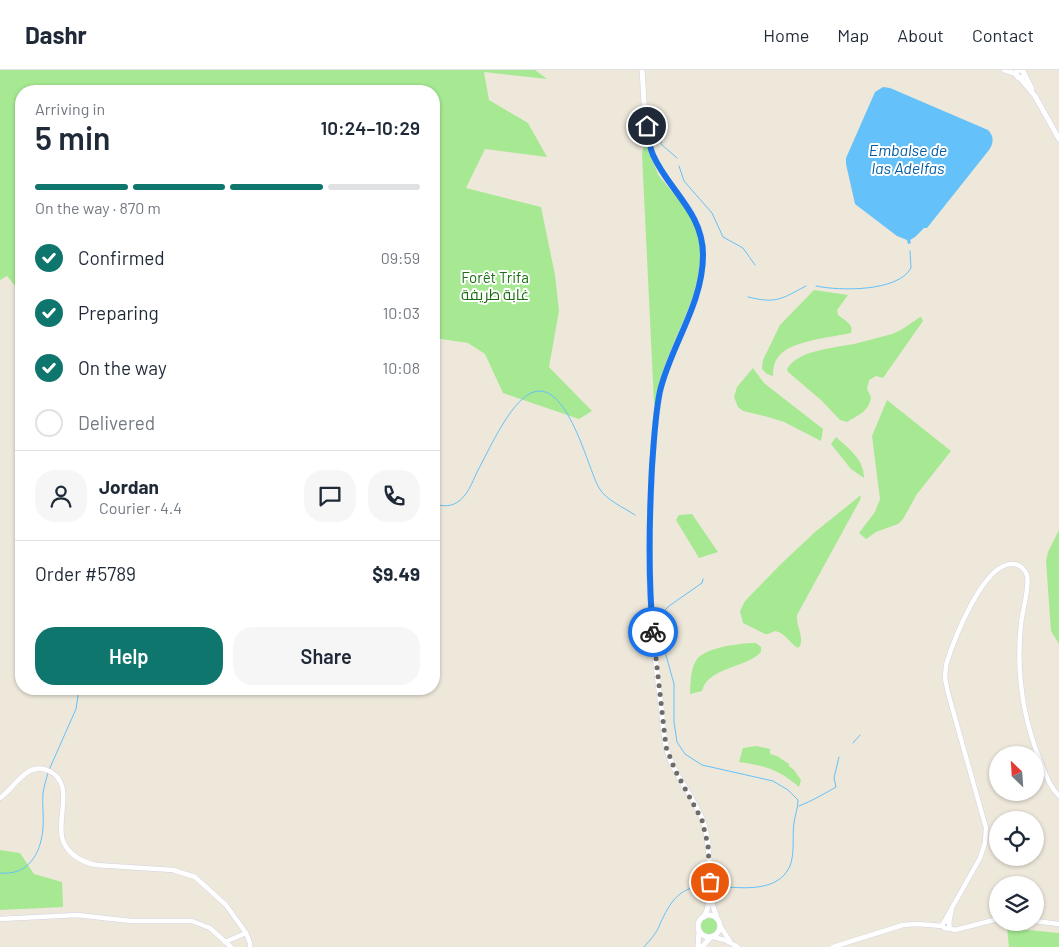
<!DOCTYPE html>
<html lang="en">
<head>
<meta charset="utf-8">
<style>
  :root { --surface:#fff; --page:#f6f6f7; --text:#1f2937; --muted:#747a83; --line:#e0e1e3; --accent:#0f766e }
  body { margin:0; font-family:Barlow,Cairo,sans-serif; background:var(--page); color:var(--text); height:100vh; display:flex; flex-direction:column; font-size:19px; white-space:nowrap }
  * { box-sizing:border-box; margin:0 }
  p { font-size:16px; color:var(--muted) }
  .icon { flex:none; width:28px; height:28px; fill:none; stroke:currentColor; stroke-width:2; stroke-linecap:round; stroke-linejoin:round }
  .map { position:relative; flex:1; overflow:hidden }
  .side { position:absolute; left:15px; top:15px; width:425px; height:610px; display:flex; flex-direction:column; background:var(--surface); border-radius:20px; box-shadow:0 1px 4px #0004 }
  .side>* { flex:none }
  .needle { width:32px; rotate:335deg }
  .fabs { position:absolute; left:989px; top:676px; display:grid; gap:10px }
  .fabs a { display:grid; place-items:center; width:55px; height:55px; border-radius:50%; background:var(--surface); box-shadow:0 1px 4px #0004; font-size:25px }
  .pin { position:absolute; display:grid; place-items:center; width:42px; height:42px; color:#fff; margin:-21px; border:2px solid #fff; border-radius:50%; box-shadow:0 1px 5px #0007 }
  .courier { position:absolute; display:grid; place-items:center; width:50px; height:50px; margin:-25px; border:4px solid #1a73e8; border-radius:50%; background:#fff; color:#222; box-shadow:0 1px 6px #0007 }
  .summary em { font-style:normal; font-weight:600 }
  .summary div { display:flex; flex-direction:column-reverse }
  .summary { display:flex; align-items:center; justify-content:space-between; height:85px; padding:0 20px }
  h1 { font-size:32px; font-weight:600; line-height:38px }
  .bar { display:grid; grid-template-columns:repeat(4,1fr); gap:8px 5px; align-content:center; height:60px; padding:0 20px }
  .bar i { height:6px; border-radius:4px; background:var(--line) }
  .bar .selected { background:var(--accent) }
  .bar p { grid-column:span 4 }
  .line { display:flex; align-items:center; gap:12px; padding:0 20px; border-top:1px solid var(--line) }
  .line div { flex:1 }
  .round { display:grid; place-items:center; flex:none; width:52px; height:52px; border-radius:20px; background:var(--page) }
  ol { padding:0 20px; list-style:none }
  li { display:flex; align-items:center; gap:15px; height:55px }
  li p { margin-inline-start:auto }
  li .icon { padding:5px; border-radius:50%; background:var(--accent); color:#fff; stroke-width:4 }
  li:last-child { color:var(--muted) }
  li i { width:28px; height:28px; border:2px solid var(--line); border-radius:50% }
  .button { display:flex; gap:10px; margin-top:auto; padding:10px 20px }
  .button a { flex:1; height:58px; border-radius:20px; background:var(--accent); color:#fff; font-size:20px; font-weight:600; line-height:58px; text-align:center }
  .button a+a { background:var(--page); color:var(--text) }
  header { display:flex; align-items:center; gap:30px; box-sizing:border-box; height:70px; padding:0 25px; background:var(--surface); border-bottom:1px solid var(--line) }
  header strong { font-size:24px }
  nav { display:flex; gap:28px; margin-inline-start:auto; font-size:18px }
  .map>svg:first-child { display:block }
  .green { fill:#a6e992 }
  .water { fill:#64c1f9 }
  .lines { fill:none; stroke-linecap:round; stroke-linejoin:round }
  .stream { stroke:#64c1f9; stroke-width:1 }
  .tertiary-casing { stroke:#d0d2e5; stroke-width:5.5 }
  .secondary-casing { stroke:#d0d2e5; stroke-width:6 }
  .tertiary { stroke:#fff; stroke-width:4.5 }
  .secondary { stroke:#fff; stroke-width:5 }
  .done { stroke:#6f6c68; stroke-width:5; stroke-dasharray:0 9 }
  .route { stroke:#1a73e8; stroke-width:6 }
  .labels { text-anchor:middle; stroke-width:4; stroke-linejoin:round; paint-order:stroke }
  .park-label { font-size:15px; fill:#1c6e13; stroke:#fff }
  .water-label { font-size:16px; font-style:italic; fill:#015ca7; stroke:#fff }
</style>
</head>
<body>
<header>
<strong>Dashr</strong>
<nav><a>Home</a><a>Map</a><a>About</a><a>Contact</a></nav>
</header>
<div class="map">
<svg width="1059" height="877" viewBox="0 0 1059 877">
  <rect width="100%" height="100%" fill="#eee8db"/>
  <g class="green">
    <polygon points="0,0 535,0 547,9 484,2 489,30 528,53 547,87 485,79 466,118 541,137 555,205 559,241 549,297 592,341 579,349 503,323 485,284 468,273 434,268 434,21 21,21 21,223 7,206 0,210"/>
    <polygon points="646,65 654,95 659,106 684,136 696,157 700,168 702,188 697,219 660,315 657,343 654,333 642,84"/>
    <path d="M814,220L848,225L837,240L838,245C845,251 854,254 851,263C833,267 791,271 780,285C774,291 773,298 773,306L767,304L762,299L763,290L780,255Z"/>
    <path d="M920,247H921L923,251L883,308L876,306L869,310L867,319L871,327C869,342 858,345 847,352L840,350L821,330L788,302L787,299C799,279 837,278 858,273C869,270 881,267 892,264L901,260Z"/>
    <polygon points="753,298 764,313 823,359 821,371 784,352 768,347 743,341 738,337 734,327 737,317"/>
    <polygon points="887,330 951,381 917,424 903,449 898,454 876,462 866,469 859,463 875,442 880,429 872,366"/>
    <path d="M836,367C849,379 864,389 864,408L851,399L831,374Z"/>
    <path d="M861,425L860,430L797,545C796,556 804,566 800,576L798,578C788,572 787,564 775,561L768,564H765L743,553L740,541L745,531L780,495L815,462Z"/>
    <polygon points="692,444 718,482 699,488 676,450 679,445"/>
    <polygon points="1059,460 1059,574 1051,561 1046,491 1048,482"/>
    <path d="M750,573H756L761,577V582C747,598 708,597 702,621L690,624C691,612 690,599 697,589C706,578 736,574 750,573Z"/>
    <path d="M756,676L770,679V684L777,686L789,694V696L794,700L801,710L799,717C778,699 766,696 739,692L743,678Z"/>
    <polygon points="0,780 20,783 34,804 62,812 63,837 0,840"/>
    <circle cx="709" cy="856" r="8"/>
    <polygon points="1007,858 1059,863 1059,877 1009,877"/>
  </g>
  <path class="water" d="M883,17L890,18L988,60C994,66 994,73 989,80L927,158H924L915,167L910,170L911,173L908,174L907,170L897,166L855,134L846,94V88L875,22Z"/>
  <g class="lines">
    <g class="stream">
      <polyline points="660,49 662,54 661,74 677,88"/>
      <polyline points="679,96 684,111 712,143 723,167 743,178 755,195"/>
      <path d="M816,216C839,221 898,222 911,198L910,181"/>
      <path d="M748,227C777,234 781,229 806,216"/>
      <polyline points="434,332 437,338 434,364"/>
      <path d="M434,434C441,436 449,437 456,433C467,427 472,413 477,402C489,380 506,341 526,326C565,298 587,397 599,418C606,430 623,437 635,445"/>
      <path d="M703,509L702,513L669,536L661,544L659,560L674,614V652L677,672L685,684L702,695L773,711L788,720L798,730C798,738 795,745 794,753C792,766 795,783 790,796C777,825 737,817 712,816"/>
      <polyline points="853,673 860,665"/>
      <polyline points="49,700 76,639 79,619"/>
      <path d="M799,736C812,731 824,724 836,717L834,708L839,687"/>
      <path d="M0,803C28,806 41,784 43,758C44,746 42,734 43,723C44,716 46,710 48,703"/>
      <path d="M644,877C650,870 657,863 660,854C670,832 680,815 708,816"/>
    </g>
    <g class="tertiary-casing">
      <g id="tertiary">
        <polyline points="1017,0 1017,1"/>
        <polyline points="1021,0 1022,1"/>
        <path d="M0,728C10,721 17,709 28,702C34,698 41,698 47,700C77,712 55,749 63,771C69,785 82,792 96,795L173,800L195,807L226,835L246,863L250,873V877"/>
        <polyline points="0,849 77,845 131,851 192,851 210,858 231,877"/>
        <polyline points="1035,851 1059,854"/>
        <circle cx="946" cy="855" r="3.5"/>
        <path d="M944,852L980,788L985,773L986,758L948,623L945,608L946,595C953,572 983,492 1013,494C1019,494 1025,499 1027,505C1030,518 1022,541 1021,554C1016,601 1023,649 1041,693C1046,705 1050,717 1059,726"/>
        <polyline points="949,853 952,838"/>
        <polyline points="720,856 730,871"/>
        <polyline points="948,858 955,860 998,849"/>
        <polyline points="713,867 725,870 738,877"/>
        <polyline points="225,872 246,863"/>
        <polyline points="833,877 903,855 917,854 943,856"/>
      </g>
    </g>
    <g class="secondary-casing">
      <g id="secondary">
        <path d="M642,0C644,24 644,61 652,83C666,120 703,138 703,184C703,235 669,275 660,323C655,349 653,376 652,402C650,441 648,479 650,517C651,560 657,603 662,645C663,658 664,672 668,684C676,708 694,727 703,751C709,769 709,789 710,808C710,821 711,834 704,847"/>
        <polyline points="1004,0 1016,4"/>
        <circle cx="1020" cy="4" r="4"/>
        <polyline points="1024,3 1032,19"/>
        <polyline points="1019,7 1035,26 1059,69"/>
        <polyline points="711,830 717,848"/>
        <circle cx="709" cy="856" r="11"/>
        <polyline points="698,877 699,860"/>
        <polyline points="702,877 711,867"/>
      </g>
    </g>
    <use href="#tertiary" class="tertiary"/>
    <use href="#secondary" class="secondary"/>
  </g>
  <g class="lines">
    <polyline class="done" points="653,562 666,677 675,700 702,750 708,775 710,812"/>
    <path class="route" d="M647,56C648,66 649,76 653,85C669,121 703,142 703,185C703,234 671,275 660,321C655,345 654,371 652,396C649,452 648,507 653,562"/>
  </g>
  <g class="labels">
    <g class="park-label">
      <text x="495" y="213">Forêt Trifa<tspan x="495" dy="17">غابة طريفة</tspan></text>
    </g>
    <g class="water-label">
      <text x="908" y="86">Embalse de<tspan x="908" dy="18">las Adelfas</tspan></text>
    </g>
  </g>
</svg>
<div class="fabs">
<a><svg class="needle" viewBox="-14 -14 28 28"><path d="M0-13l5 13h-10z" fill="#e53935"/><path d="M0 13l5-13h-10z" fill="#747a83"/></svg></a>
<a><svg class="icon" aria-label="locate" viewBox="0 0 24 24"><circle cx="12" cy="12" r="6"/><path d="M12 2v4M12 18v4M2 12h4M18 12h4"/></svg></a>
<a><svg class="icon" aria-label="layers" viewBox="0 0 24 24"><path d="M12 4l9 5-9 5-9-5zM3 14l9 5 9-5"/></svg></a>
</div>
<div class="pin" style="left:710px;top:812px;background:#ea580c"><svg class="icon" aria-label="bag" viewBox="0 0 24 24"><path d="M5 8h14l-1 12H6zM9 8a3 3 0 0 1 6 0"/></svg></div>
<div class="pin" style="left:647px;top:56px;background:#1f2937"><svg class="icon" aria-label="home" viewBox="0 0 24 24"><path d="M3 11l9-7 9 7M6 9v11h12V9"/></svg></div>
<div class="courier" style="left:653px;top:562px"><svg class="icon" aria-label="bike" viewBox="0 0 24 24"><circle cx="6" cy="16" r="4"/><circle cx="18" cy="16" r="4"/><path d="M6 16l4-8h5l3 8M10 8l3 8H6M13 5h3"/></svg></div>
<section class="side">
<div class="summary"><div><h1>5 min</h1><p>Arriving in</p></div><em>10:24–10:29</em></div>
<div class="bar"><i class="selected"></i><i class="selected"></i><i class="selected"></i><i></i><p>On the way · 870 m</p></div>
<ol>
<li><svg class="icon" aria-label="check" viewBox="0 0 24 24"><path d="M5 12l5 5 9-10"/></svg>Confirmed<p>09:59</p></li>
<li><svg class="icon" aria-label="check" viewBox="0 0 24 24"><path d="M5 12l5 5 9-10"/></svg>Preparing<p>10:03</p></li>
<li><svg class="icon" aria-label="check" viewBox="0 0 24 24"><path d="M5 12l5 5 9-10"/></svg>On the way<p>10:08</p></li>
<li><i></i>Delivered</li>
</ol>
<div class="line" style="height:90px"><a class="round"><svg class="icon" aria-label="person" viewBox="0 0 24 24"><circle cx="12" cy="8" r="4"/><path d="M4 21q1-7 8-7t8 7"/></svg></a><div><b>Jordan</b><p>Courier · 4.4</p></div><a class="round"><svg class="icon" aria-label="chat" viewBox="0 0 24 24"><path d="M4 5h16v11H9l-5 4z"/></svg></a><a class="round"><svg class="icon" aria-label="phone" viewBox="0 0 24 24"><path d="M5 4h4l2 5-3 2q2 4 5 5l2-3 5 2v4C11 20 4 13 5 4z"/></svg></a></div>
<div class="line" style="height:65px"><div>Order #5789</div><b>$9.49</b></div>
<div class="button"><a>Help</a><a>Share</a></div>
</section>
</div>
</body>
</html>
